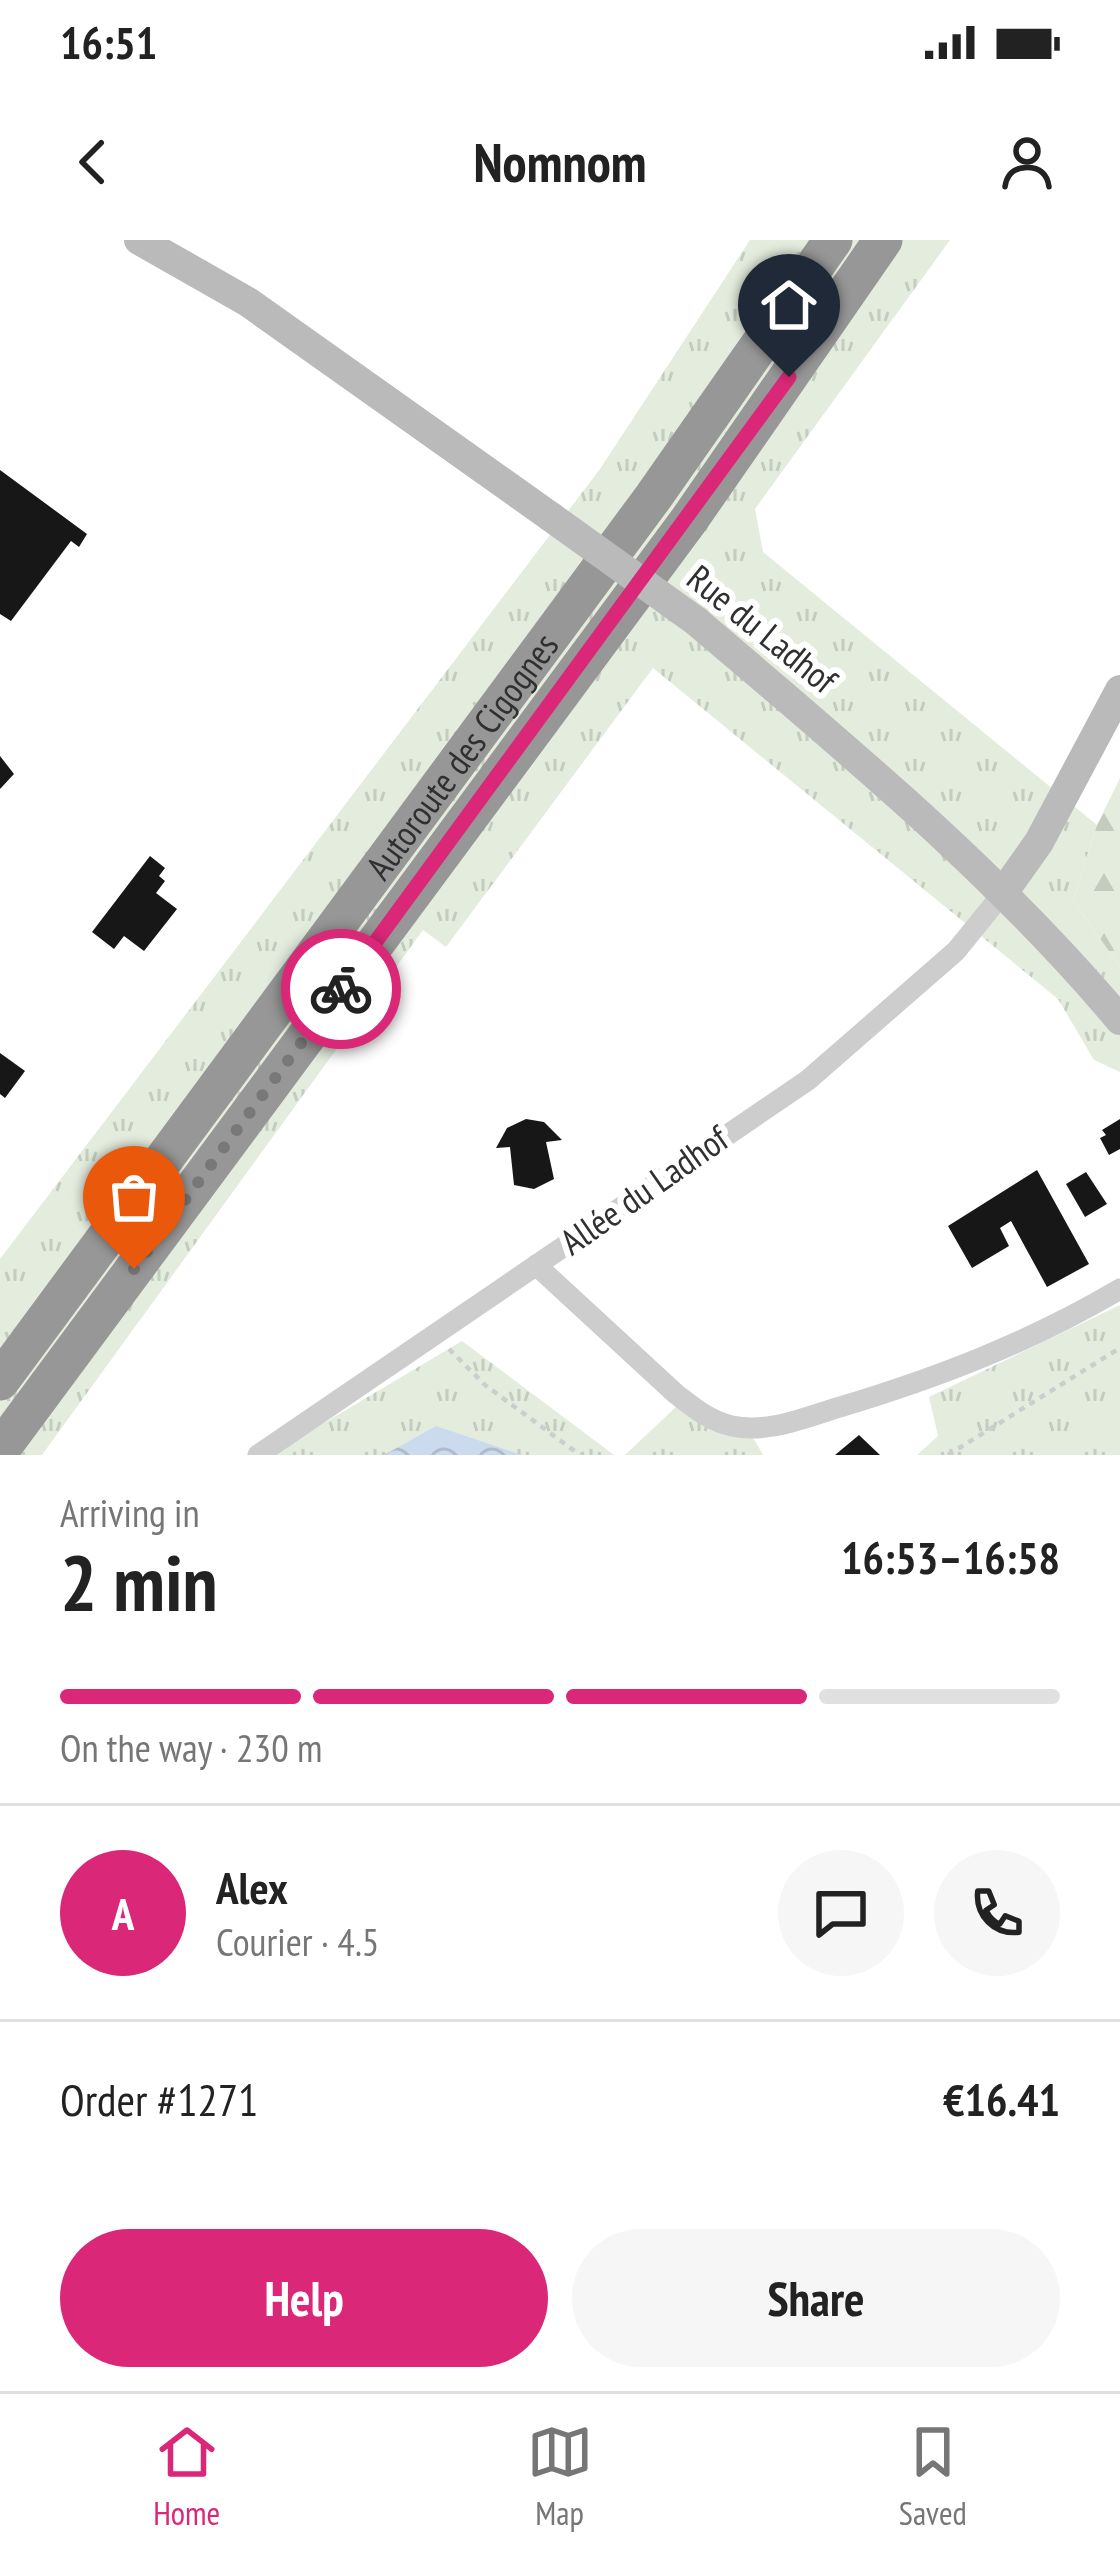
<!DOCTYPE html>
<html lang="en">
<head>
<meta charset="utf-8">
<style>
  :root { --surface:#fff; --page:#f6f6f6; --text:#222; --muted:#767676; --line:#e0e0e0; --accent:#db2777 }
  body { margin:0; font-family:"PT Sans Narrow",sans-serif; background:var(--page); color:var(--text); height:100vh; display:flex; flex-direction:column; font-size:45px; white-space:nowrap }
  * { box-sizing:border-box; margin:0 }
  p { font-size:39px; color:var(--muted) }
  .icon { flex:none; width:66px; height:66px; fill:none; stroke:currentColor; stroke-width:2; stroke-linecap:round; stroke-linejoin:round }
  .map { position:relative; height:1215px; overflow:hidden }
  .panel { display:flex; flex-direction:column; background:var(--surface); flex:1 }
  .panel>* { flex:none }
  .pin { position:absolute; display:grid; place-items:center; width:102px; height:102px; color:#fff; margin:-123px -51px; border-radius:50% 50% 50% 0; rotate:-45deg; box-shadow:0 0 12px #0007 }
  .pin .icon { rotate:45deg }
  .courier { position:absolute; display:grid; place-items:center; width:120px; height:120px; margin:-60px; border:9px solid #db2777; border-radius:50%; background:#fff; color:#222; box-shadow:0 3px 15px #0007 }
  .headline em { font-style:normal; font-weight:800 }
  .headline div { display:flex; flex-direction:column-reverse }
  .headline { display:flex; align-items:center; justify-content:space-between; height:204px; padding:0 60px }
  h1 { font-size:78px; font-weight:800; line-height:90px }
  .bar { display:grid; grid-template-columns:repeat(4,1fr); gap:18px 12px; align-content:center; height:144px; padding:0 60px }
  .bar i { height:15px; border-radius:9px; background:var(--line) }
  .bar .on { background:var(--accent) }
  .bar p { grid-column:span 4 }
  .line { display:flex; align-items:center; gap:30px; padding:0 60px; border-top:3px solid var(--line) }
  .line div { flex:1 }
  .round { display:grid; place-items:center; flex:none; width:126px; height:126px; border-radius:63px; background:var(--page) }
  .primary-button { display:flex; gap:24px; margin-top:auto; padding:24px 60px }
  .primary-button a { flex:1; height:138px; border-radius:72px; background:var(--accent); color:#fff; font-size:48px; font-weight:800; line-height:138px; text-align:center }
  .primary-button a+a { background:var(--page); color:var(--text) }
  .status { display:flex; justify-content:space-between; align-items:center; height:84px; padding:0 60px; background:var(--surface); direction:ltr }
  .status svg { height:33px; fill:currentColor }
  header { display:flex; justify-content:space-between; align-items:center; height:156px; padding:0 60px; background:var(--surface); font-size:54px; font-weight:800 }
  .tabs { display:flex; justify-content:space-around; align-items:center; height:168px; border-top:3px solid var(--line); background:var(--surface); font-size:33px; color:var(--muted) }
  .tabs a { display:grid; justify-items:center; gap:6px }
  .tabs .on { color:var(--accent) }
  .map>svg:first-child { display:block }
  .grass { fill:url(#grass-tufts) }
  .forest { fill:url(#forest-firs) }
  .water { fill:url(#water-waves) }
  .building { fill:#171717 }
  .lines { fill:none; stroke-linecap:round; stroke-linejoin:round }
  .path { stroke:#cdcdcd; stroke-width:4.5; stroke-dasharray:6 6; stroke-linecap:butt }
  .minor { stroke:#cdcdcd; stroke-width:21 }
  .secondary { stroke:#bababa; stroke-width:30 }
  .motorway { stroke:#979797; stroke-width:39 }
  .secondary-bridge { stroke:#bababa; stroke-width:30 }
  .done { stroke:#787878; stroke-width:12; stroke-dasharray:0 21.6 }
  .route { stroke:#db2777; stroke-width:15 }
  .labels { text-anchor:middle; stroke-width:12; stroke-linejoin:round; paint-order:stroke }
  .street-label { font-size:36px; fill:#303030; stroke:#fff }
</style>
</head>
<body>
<div class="status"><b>16:51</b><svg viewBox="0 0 49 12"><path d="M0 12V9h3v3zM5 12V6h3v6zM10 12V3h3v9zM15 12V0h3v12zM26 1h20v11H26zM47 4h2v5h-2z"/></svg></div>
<header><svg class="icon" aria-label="back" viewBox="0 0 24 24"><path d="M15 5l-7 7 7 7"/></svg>Nomnom<svg class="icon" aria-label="person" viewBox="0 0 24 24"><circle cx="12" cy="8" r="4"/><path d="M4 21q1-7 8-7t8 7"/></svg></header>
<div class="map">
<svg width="1120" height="1215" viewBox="0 0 1120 1215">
  <defs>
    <pattern id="grass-tufts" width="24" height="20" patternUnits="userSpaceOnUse" patternTransform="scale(3)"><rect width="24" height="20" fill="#e4ecde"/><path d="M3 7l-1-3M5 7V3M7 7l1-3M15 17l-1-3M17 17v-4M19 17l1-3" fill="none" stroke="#c4cbbf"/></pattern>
    <pattern id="forest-firs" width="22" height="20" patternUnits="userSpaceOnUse" patternTransform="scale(3)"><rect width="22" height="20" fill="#e4ecde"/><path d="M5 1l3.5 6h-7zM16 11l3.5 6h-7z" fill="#c4cbbf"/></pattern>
    <pattern id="water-waves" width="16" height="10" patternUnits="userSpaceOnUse" patternTransform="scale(3)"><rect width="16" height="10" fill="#cbdaec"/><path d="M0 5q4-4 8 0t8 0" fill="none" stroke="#afbbcb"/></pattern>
  </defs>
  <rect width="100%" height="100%" fill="#fff"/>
  <g class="grass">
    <polygon points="750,0 950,0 755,269 763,312 1097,585 1073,660 1120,727 1120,832 1094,820 1058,759 653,428 446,707 423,690 42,1215 0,1215 0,1019 600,229"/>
    <polygon points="1120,1065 1120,1215 917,1215 938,1196 929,1157"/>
    <polygon points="462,1101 614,1215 270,1215"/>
    <polygon points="678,1165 746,1185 763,1215 625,1215"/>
  </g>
  <polygon class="forest" points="1120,538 1120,727 1073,660 1097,585"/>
  <polygon class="water" points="436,1186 522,1215 384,1215"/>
  <g class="building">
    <polygon points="0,230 87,294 79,307 71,301 11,381 0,374"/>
    <polygon points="0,516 14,534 0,549"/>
    <polygon points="150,616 165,628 159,636 165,641 156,653 177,669 144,711 124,696 114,709 92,692"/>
    <polygon points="0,813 25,831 5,858 0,854"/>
    <polygon points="526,879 544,882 562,900 546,902 554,939 534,949 514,945 510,907 496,908 507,888"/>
    <polygon points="1120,879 1120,909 1109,915 1100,898 1106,895 1102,890"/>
    <polygon points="1037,930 1089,1024 1047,1047 1011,981 1000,988 1009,1006 972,1028 948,986"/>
    <polygon points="1086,932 1107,964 1085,977 1066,944"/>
    <polygon points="859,1195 880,1215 835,1215"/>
  </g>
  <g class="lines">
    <g class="path">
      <polyline points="449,1109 485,1145 580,1215"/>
      <polyline points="948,1215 1120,1108"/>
    </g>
    <g class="minor">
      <path d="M536,1025L676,1154C693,1167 711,1182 732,1186C768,1194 806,1177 840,1167C940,1137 1030,1102 1120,1049"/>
      <polyline points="258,1215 808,840 956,711 1003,653"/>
    </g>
    <g class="secondary">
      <polyline points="139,0 248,62 551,277"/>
      <path d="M696,381C844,507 995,631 1120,780"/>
      <polyline points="1003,653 1039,602 1120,450"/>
    </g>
    <g class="motorway">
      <path id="s1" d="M0,1141L654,256L833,0"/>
      <polyline points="0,1210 689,280 883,0"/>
    </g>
    <polyline class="secondary-bridge" points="551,277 696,381"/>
  </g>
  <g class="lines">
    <polyline class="done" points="134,1029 341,749"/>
    <polyline class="route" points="341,749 789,137"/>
  </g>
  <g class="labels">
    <g class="street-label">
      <text transform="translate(762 389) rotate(39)" y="13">Rue du Ladhof</text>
      <text dy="13" stroke="none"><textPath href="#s1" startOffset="777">Autoroute des Cigognes</textPath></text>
      <text transform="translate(644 950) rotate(-35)" y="13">Allée du Ladhof</text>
    </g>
  </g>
</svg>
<div class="pin" style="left:134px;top:1029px;background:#ea580c"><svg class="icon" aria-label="bag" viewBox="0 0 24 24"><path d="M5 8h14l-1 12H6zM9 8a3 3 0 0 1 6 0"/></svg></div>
<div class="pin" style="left:789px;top:137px;background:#1f2937"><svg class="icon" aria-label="home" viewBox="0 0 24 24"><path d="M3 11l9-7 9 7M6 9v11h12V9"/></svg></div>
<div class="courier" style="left:341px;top:749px"><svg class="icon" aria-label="bike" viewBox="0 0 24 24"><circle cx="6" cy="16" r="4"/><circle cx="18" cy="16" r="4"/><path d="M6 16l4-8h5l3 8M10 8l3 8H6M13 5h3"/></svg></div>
</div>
<section class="panel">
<div class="headline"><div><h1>2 min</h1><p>Arriving in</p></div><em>16:53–16:58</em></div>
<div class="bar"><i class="on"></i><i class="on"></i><i class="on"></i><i></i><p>On the way · 230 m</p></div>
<div class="line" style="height:216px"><b class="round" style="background:var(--accent);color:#fff">A</b><div><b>Alex</b><p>Courier · 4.5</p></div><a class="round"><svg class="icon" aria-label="chat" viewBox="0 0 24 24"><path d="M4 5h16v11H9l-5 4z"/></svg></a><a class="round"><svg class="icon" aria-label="phone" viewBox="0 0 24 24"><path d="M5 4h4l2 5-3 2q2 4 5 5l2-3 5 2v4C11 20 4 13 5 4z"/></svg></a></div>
<div class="line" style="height:156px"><div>Order #1271</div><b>€16.41</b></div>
<div class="primary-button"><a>Help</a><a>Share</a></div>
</section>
<nav class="tabs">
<a class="on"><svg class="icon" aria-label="home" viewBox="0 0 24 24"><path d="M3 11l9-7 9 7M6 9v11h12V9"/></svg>Home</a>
<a><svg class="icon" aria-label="map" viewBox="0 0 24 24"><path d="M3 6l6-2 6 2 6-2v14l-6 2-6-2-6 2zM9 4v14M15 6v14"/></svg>Map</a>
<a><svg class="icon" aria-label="saved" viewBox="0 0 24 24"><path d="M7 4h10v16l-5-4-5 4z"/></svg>Saved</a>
</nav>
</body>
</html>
